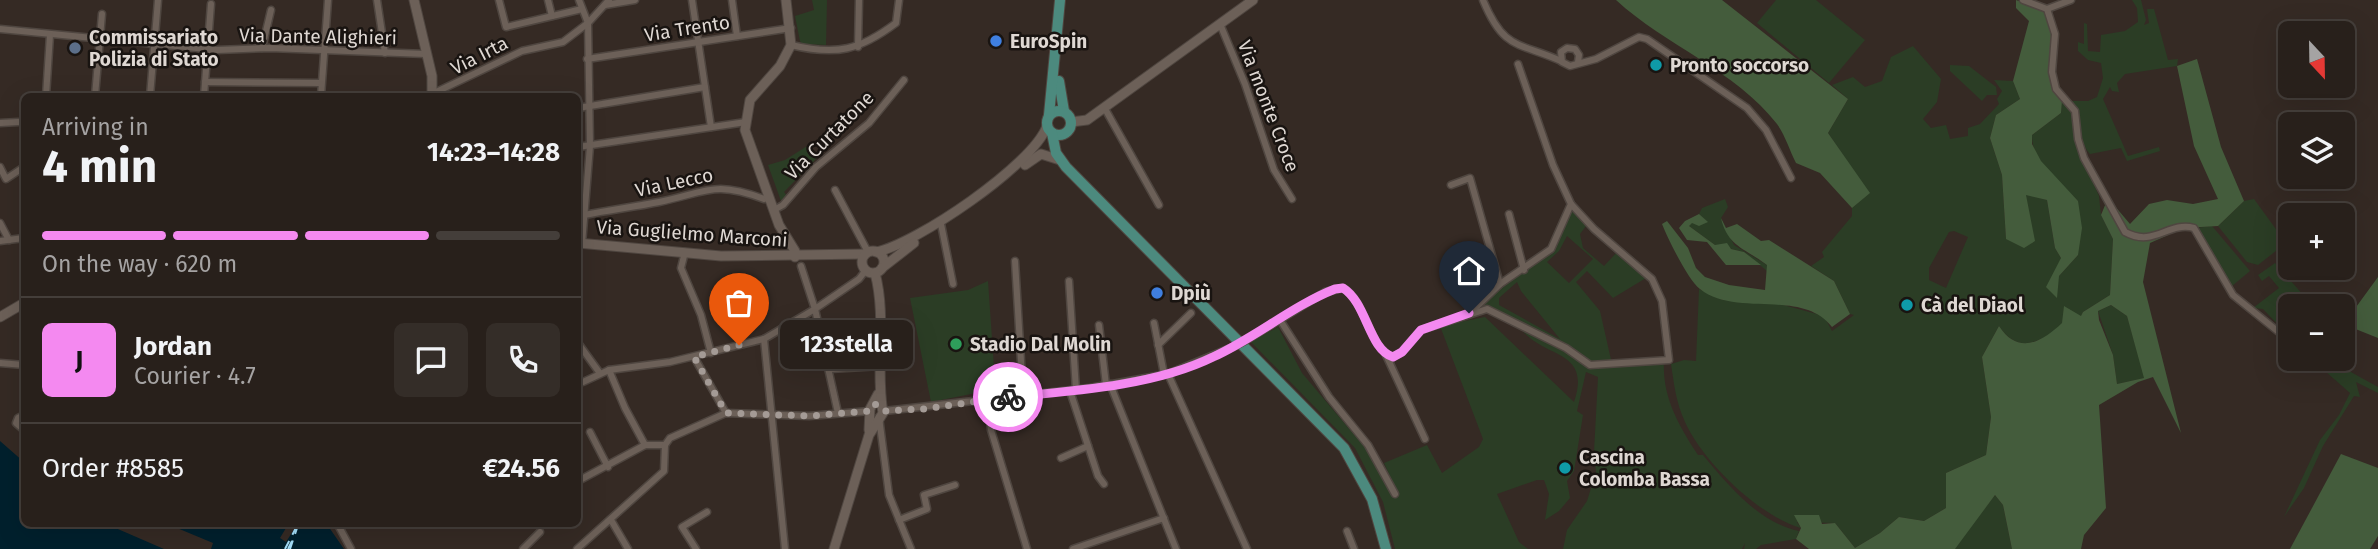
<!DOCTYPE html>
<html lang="en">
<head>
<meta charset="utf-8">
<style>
  :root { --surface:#28201b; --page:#342d28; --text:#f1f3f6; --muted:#a5a3a3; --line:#443e3a; --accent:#f489f0 }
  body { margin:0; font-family:"Fira Sans",sans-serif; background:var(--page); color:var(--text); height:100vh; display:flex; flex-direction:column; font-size:26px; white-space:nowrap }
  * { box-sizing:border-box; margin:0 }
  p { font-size:23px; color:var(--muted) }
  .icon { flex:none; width:38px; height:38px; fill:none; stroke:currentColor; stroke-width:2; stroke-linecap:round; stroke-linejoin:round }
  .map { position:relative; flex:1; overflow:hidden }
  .details { position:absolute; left:21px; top:93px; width:560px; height:434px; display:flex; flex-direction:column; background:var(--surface); border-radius:10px; box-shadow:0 7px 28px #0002,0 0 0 2px var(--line) }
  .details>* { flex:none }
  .needle { width:46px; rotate:158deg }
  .controls { position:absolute; left:2278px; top:21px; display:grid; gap:14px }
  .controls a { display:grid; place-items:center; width:77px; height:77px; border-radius:10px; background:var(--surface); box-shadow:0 7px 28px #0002,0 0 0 2px var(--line); font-size:35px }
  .pin { position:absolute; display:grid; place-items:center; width:60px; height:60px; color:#fff; margin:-72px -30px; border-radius:50% 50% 50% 0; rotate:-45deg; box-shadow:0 0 7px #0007 }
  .pin .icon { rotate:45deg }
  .courier { position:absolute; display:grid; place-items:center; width:70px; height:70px; margin:-35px; border:5px solid #f489f0; border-radius:50%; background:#fff; color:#222; box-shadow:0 2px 9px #0007 }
  .bubble { position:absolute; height:49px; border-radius:10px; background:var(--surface); box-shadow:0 7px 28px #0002,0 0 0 2px var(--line); font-size:23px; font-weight:700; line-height:49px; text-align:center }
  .headline em { font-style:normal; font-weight:700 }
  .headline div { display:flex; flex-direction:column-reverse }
  .headline { display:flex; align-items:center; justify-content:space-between; height:119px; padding:0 21px }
  h1 { font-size:46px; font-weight:700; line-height:52px }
  .bar { display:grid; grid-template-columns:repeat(4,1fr); gap:10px 7px; align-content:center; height:84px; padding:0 21px }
  .bar i { height:9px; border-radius:5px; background:var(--line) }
  .bar .current { background:var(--accent) }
  .bar p { grid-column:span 4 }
  .line { display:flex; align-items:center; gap:18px; padding:0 21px; border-top:2px solid var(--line) }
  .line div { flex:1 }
  .round { display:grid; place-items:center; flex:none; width:74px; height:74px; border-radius:10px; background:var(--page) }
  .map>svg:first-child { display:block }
  .green { fill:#2b3d25; fill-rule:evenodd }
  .forest { fill:#445c3c; fill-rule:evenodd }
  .water { fill:#00202d }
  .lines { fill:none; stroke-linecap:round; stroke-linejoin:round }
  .ferry { stroke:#a6e1fc; stroke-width:2; stroke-dasharray:9 7; stroke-linecap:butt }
  .street-casing { stroke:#4f4640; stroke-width:9 }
  .secondary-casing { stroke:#4f4640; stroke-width:11 }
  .primary-casing { stroke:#4f4640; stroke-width:12 }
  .street { stroke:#6c6058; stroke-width:6 }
  .secondary { stroke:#6c6058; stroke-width:9 }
  .primary { stroke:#4c8a7e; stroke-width:10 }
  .street-bridge-casing { stroke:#4f4640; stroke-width:9; stroke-linecap:butt }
  .street-bridge { stroke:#6c6058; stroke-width:6 }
  .done { stroke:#a49b96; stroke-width:7; stroke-dasharray:0 12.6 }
  .route { stroke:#f489f0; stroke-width:9 }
  .shop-dot { fill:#3f7fe0; stroke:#191411; stroke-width:2.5 }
  .service-dot { fill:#5c6f8a; stroke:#191411; stroke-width:2.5 }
  .culture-dot { fill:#0f9aa8; stroke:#191411; stroke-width:2.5 }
  .leisure-dot { fill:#2e9e5b; stroke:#191411; stroke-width:2.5 }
  .labels { text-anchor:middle; stroke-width:5; stroke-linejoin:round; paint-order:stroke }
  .street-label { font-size:19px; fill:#dfd8d3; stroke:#191411 }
  .poi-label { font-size:19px; font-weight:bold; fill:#dfd8d3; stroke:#191411; text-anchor:start }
</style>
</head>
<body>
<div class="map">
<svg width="2378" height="549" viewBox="0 0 2378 549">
  <rect width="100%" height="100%" fill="#352a24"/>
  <g class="green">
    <polygon points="812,0 827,0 826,45 802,44 800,41 795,16 814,10"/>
    <polygon points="1776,0 1816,0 1865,40 1829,83 1757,23"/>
    <path d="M2132,0H2141L2146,20L2144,25L2149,23L2147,9H2154L2168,60L2178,59L2177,66L2125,74L2117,83L2119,92L2112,91L2110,87L2103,99L2128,156L2159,147L2160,151L2127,161L2121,148L2090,154C2077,139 2081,119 2070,101H2088L2097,97L2103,78L2101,63L2088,60L2078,51V42L2084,44V23L2087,24L2088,51L2100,52L2101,35L2125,31L2138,22L2137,8Z"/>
    <path d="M1913,46L1941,79L1937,102L1923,119L1931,128L1946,125L1950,139L1968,136V128L1980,124L1999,104L1997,99L2002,91L1994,80L2013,81L2020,99L1996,115L1990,138L2002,175L2006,239L2026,194L2047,200L2055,248L2061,258L2059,276L2078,255V201C2061,184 2031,161 2032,135L2061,113L2062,101L2072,109L2075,141L2099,196L2101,215L2113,239L2110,295L2083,312L2081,317C2053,327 2025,365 1999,326L1982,357L1991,417L1986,455L1946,473V508L1924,521L1899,517L1880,533L1855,548L1835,523L1797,522L1801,528C1759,516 1703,462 1685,422C1676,403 1674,384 1671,364L1684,360L1696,361L1699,289L1723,300L1776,303L1824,316L1832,331L1854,315L1850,314L1834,281L1811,266L1824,257L1822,252L1852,216V208L1869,193L1828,133L1848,99L1832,85L1853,77L1865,87L1882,81L1891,57ZM1954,231L1968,237L1946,288L1929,280V268L1949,232Z"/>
    <polygon points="1950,65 1969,66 1996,87 1997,95 1987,95 1982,101 1950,71"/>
    <polygon points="812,143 810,147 817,158 784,192 787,196 781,201 768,165 785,160"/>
    <polygon points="1725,199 1728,207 1721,218 1734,245 1767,265 1767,271 1744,252 1715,245 1689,226 1692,222 1707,222 1699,214 1702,208"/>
    <polygon points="2254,199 2286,243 2258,265 2247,262 2218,226 2244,201"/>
    <path d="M1572,208L1586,226L1580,234L1583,248L1604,266L1618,251L1646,278L1613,298L1587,271L1576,282L1600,311L1612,364L1597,366L1486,306L1475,309L1557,246ZM1567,236L1593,259L1569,283L1547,262L1559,251ZM1517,282L1521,291L1560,339L1499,305V298Z"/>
    <polygon points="2212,226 2250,271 2232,286 2195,228"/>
    <polygon points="2275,263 2313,306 2291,306 2291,338 2263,309 2253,308 2279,288 2269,276 2262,281 2258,275"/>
    <polygon points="988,281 996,396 991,397 991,390 931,402 910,298 968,290"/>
    <polygon points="2111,305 2127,316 2145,378 2117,384 2113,355 2098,311"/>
    <path d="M1485,317L1574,402C1592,349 1544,359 1521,329L1570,352L1593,369L1664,361C1662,397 1679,426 1698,455H1703C1729,486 1758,522 1799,531L1796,539L1761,545L1756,549H1744L1745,543L1742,549H1563L1567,530L1587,501L1596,472L1594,452L1598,377L1586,372L1577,411L1583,415L1574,471L1567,481L1570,498L1559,511L1545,520L1549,494L1544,480H1537L1497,494L1519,542L1528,549H1395L1383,502L1355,448L1251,342L1278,327L1302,373L1373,457L1392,496L1398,494L1384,463L1427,445L1442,473L1479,447L1483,439L1440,326Z"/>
    <polygon points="2331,361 2378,387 2378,393 2356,382 2360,397 2354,396 2323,446 2304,488 2284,517 2320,440 2339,415 2350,393 2317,364"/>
    <polygon points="1995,495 2003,505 2012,549 1952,549"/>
  </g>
  <g class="forest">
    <path d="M1616,0H1722L1848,99L1828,133L1870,193L1852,208L1820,173L1796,163C1790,151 1785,135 1777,124C1735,70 1666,46 1616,0Z"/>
    <polygon points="2016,0 2046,11 2053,33 2054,90 2062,101 2061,113 2032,135 2032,144 2041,161 2078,201 2082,228 2078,255 2059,276 2057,298 2046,287 2061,258 2055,248 2047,200 2026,195 2035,241 2024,248 2006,239 2002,175 1990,138 1996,115 2020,99 2013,81 2029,21 2016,8"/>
    <path d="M2197,59L2221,147L2244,201L2218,226L2184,228L2150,243L2143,282L2181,433L2153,377L2138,382L2099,405L2106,508L2084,535L2081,549H2012L2003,505L1995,495L1955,549H1809L1796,539L1801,528L1794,515H1819L1822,524L1835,523L1855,548L1880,533L1899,517L1924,521L1946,508V473L1986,455L1991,417L1982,357L1999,326C2018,355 2041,343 2062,323L2064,306L2081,316L2083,312L2110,295L2113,239L2101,215L2108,198L2130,224L2149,204L2167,200L2193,204L2218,199L2194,146L2177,66ZM2111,305L2127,316L2144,378L2117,384L2113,355L2099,320L2098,311Z"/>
    <polygon points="1699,214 1708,222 1699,226 1692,223 1689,226 1715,245 1727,243 1731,249 1744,252 1761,265 1726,265 1707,242 1687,240 1679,228 1685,221"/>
    <path d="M1721,218L1726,228L1737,224L1761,241L1769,240L1834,281L1850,314L1832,327C1802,288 1736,318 1700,289C1688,280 1668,239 1662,224L1667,221L1688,248L1696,268L1705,277L1729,285L1765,290L1767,265C1746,249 1727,246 1721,218Z"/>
    <polygon points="2378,277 2378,338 2353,328 2343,336 2343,325"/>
    <polygon points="2341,454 2378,468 2378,536 2370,549 2290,549"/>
  </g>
  <g class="water">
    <polygon points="0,441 24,462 24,523 104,523 164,549 0,549"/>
    <polygon points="165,523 289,523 280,538 286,542 298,523 326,523 344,549 211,549 213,543"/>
  </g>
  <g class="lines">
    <g class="ferry">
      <polyline points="285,549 298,524"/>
      <polyline points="288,549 295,535"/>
      <polyline points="290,549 297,528"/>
    </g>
    <g class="street-casing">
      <g id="street">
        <polyline points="377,0 385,53"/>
        <polyline points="499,0 506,27 582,9"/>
        <polyline points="548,0 552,16"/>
        <polyline points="579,0 588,23 590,146 582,244"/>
        <polyline points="692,0 711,127"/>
        <polyline points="732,0 737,36"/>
        <path d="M1483,0C1504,51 1519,42 1561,61"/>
        <path d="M2023,0L2047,9L2055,34L2052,72L2056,89L2075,111L2078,139L2084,158L2125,232C2154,248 2168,221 2194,228L2233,295L2291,342"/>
        <polyline points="605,5 635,0"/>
        <polyline points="2047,9 2071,0"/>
        <polyline points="1220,24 1245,84 1274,170 1292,199"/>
        <polyline points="0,29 217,50 270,48 426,54"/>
        <path d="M791,45C837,56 860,50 896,23L899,0"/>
        <polyline points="858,47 859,0"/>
        <polyline points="262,48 271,10"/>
        <polyline points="587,59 791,28"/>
        <polyline points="1578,62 1579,55 1575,49 1567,48 1561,52 1562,62 1570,66 1596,59 1639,37 1647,39 1747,108 1766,130 1791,178"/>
        <polyline points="205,82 321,83"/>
        <polyline points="432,94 522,51 563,42 588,23 609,0"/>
        <polyline points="46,96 50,35"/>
        <polyline points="95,96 102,14"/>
        <polyline points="150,96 158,0"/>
        <polyline points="204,96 211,4"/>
        <polyline points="321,96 328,0"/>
        <polyline points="339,96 346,96"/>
        <polyline points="1104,107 1159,205"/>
        <polyline points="578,108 705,87"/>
        <polyline points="0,123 18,122"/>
        <polyline points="578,147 746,122"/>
        <polyline points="0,167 6,179 24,167"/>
        <polyline points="1451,185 1470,178 1500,284"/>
        <polyline points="835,190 868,252"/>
        <polyline points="774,210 783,205 816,167 869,123 904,80"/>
        <polyline points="1509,214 1524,270"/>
        <path d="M584,215C609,210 634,207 659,202C707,192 714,180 764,199L769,197"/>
        <polyline points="0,223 9,240"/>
        <polyline points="941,224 953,284"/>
        <polyline points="0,241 24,238"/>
        <polyline points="685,252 681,268 701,315 711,353"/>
        <polyline points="1015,261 1023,395"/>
        <polyline points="801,266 815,309 838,413"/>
        <polyline points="1069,281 1076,390"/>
        <polyline points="1471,312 1500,284 1551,249 1571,204 1553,165 1518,64"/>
        <polyline points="1280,320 1329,397 1368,445 1395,494"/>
        <polyline points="1154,323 1164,374"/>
        <polyline points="1099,325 1106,385"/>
        <path d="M1250,338L1325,292L1343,288C1367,302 1369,350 1393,357L1402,352L1421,330L1487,309L1566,348L1590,365L1669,360L1662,301L1652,279L1594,229L1571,204"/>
        <polyline points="764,339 785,549"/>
        <polyline points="578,343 599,372"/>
        <polyline points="1158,345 1191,313"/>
        <polyline points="1386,355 1425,439"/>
        <polyline points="694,357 726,413"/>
        <polyline points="2311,359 2312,360"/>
        <polyline points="0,363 24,365"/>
        <polyline points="830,369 880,366"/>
        <polyline points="609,370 625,408 645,445"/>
        <polyline points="1168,374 1247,549"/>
        <polyline points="583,382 609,370 670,362 764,339 815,309 859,279 866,270"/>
        <polyline points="1110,384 1176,549"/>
        <polyline points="1070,391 1098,476 1104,484"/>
        <polyline points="988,398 991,430 1027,549"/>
        <polyline points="884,411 1090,388 1168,374 1233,347"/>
        <polyline points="24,415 18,418 16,423 24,430"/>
        <polyline points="879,417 889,495 911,549"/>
        <polyline points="590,432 608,467"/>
        <polyline points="1061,458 1088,446"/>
        <polyline points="578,481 645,445 665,445"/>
        <polyline points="611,520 628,549"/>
        <polyline points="899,520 927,509 924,495 955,485"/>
        <polyline points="337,523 351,549"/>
        <polyline points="1347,531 1354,549"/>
        <polyline points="523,549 540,532"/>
        <polyline points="577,549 664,471 665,445 670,438 726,413 809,416 870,411"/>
        <polyline points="696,549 682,527 707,512"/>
        <polyline points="1073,549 1164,518"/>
      </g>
    </g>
    <g class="secondary-casing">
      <g id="secondary">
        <polyline points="414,0 432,76 432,96"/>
        <polyline points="786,0 791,45 780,66 750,100 745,130 779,225 795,251 795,257"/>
        <polyline points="1071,122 1087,120 1253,0"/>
        <polyline points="1025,165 1041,154 1060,160"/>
        <polyline points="578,243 721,256 865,254"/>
        <circle cx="873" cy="262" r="11"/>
        <path d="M876,252C916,244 1033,165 1047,126"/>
        <polyline points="882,268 914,243"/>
        <polyline points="0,317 24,303"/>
        <polyline points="869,430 870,409 878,394"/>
        <path d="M834,549L869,435L883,413C875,368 887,318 875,273"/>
      </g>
    </g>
    <g class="primary-casing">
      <g id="primary">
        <polyline points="1059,81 1064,111"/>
        <circle cx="1059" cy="123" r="12"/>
        <polyline points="1049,115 1060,0"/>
        <polyline points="1052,133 1056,153 1066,167 1344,448 1372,499 1386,549"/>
      </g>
    </g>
    <use href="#street" class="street"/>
    <use href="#secondary" class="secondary"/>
    <use href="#primary" class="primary"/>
    <g class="street-bridge-casing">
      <polyline id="street-bridge" points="1233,347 1250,338"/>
    </g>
    <use href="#street-bridge" class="street-bridge"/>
  </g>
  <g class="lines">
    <polyline class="done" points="739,345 694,357 726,413 809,416 870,411 875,404 884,411 923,409 1008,397"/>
    <path class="route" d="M1008,397C1073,391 1154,386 1213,357C1255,338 1292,306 1335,289L1343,288C1367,303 1369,350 1393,357L1402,352L1421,330L1469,313"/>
  </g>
  <g class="shop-dot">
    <circle cx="996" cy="41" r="7"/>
    <circle cx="1157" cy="293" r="7"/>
  </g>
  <circle class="service-dot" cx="75" cy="48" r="7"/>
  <g class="culture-dot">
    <circle cx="1656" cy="65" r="7"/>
    <circle cx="1907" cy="305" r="7"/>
    <circle cx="1565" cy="468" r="7"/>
  </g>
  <circle class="leisure-dot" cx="956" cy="344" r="7"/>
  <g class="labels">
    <g class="street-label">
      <text transform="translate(687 28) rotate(-9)" y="7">Via Trento</text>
      <text transform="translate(318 36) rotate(1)" y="7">Via Dante Alighieri</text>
      <text transform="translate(479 55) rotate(-27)" y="7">Via Irta</text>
      <text transform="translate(1269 106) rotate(69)" y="7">Via monte Croce</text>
      <text transform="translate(829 135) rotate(-45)" y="7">Via Curtatone</text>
      <text transform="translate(674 182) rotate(-12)" y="7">Via Lecco</text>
      <text transform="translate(692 233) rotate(4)" y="7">Via Guglielmo Marconi</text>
    </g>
    <g class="poi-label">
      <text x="89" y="44">Commissariato<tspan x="89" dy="22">Polizia di Stato</tspan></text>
      <text x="1010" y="48">EuroSpin</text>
      <text x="1670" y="72">Pronto soccorso</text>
      <text x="1171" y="300">Dpiù</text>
      <text x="1921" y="312">Cà del Diaol</text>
      <text x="970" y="351">Stadio Dal Molin</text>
      <text x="1579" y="464">Cascina<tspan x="1579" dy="22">Colomba Bassa</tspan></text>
    </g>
  </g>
</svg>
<div class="controls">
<a><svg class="needle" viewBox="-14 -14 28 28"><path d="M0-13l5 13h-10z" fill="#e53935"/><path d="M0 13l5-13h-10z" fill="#a5a3a3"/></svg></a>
<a><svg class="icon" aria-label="layers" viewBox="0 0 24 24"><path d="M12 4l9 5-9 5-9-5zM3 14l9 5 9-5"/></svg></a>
<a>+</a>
<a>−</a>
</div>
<div class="pin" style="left:739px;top:345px;background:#ea580c"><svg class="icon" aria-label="bag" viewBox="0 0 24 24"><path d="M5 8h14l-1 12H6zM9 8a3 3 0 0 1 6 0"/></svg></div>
<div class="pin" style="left:1469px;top:313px;background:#1f2937"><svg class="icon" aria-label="home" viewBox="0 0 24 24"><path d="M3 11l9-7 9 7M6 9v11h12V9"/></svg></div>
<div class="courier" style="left:1008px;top:397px"><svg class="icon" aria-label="bike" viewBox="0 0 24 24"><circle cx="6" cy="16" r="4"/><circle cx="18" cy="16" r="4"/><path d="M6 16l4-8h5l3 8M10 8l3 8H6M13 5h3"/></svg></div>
<div class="bubble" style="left:780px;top:320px;width:133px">123stella</div>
<section class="details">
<div class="headline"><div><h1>4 min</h1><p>Arriving in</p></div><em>14:23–14:28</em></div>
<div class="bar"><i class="current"></i><i class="current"></i><i class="current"></i><i></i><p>On the way · 620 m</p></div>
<div class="line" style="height:126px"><b class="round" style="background:var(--accent);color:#111">J</b><div><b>Jordan</b><p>Courier · 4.7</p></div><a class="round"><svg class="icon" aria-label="chat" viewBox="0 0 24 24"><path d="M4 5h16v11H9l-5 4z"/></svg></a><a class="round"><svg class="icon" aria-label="phone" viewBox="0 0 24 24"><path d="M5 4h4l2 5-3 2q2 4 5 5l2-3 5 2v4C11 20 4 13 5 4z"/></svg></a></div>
<div class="line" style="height:91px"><div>Order #8585</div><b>€24.56</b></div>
</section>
</div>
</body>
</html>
